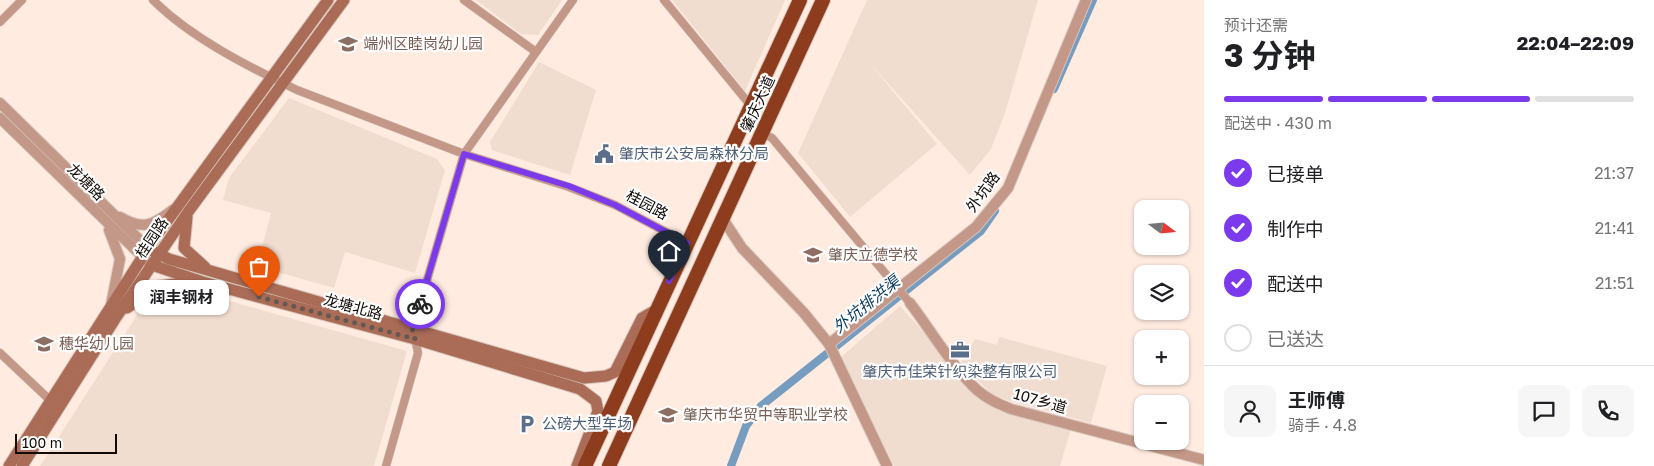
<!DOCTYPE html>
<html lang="zh">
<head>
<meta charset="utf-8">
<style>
  :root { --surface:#fff; --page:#f6f6f6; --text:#202124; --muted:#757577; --line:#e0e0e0; --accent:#7c3aed }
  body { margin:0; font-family:"Golos Text","Noto Sans SC",sans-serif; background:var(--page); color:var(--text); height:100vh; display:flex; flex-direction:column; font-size:19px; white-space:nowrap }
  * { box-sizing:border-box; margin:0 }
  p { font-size:16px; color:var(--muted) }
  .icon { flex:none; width:28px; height:28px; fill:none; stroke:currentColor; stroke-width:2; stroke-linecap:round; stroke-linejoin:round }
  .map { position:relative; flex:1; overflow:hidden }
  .panel { display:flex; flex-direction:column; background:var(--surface); width:450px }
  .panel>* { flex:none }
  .needle { width:32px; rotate:106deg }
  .buttons { position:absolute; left:1134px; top:200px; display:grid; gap:10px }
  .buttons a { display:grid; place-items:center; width:55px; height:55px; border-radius:10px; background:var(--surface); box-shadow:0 1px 4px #0004; font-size:25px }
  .scale { position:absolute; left:15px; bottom:12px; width:102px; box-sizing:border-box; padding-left:5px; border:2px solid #110a06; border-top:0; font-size:14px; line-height:18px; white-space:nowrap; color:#110a06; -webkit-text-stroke:4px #fdfdfd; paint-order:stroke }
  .pin { position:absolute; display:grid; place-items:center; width:42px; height:42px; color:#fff; margin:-51px -21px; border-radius:50% 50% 50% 0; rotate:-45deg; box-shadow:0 0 5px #0007 }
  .pin .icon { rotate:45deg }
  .courier { position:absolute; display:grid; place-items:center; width:50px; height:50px; margin:-25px; border:4px solid #7c3aed; border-radius:50%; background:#fff; color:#222; box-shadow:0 1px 6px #0007 }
  .bubble { position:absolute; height:35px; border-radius:10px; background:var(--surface); box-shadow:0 1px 4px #0004; font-size:16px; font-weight:700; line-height:35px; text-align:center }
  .headline em { font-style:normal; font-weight:700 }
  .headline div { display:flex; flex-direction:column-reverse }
  .headline { display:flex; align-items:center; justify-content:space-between; height:85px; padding:0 20px }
  h1 { font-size:32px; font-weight:700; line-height:38px }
  .bar { display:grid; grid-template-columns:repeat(4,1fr); gap:8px 5px; align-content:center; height:60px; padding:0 20px }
  .bar i { height:6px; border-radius:4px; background:var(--line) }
  .bar .current { background:var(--accent) }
  .bar p { grid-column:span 4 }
  .line { display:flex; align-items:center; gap:12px; padding:0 20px; border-top:1px solid var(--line) }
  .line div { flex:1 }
  .round { display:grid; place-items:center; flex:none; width:52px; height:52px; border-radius:10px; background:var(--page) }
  ol { padding:0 20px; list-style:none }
  li { display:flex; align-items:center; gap:15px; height:55px }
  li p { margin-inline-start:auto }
  li .icon { padding:5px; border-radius:50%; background:var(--accent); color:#fff; stroke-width:4 }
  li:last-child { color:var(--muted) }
  li i { width:28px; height:28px; border:2px solid var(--line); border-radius:50% }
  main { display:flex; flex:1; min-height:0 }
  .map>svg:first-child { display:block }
  .industrial { fill:#f1ddcf }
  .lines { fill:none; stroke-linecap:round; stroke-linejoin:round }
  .canal { stroke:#769dbf; stroke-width:8 }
  .minor-casing { stroke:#d9c7bd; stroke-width:9 }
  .tertiary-casing { stroke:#d9c7bd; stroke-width:12 }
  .secondary-casing { stroke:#d9c7bd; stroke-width:13 }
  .trunk-casing { stroke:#d9c7bd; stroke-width:16 }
  .minor { stroke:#c39889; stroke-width:8 }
  .tertiary { stroke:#c39889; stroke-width:10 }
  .secondary { stroke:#aa6c57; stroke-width:11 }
  .trunk { stroke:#8d3d1e; stroke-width:14 }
  .done { stroke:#645952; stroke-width:5; stroke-dasharray:0 9 }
  .route { stroke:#7c3aed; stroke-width:6 }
  .labels { text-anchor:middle; stroke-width:4.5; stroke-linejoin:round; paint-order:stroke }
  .education-label { font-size:15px; fill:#785e54; stroke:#fdfdfd; text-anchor:start }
  .street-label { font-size:15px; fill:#110a06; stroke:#fdfdfd }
  .service-label { font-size:15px; fill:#4e5e75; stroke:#fdfdfd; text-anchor:start }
  .water-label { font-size:16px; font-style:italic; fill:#07385a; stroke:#fdfdfd }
</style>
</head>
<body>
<main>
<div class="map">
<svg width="1204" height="466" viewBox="0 0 1204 466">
  <rect width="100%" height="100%" fill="#ffebe0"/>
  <g class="industrial">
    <polygon points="476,0 562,0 538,35 521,34"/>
    <polygon points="672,0 785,0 745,91"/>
    <polygon points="867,0 1038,0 1005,113 991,149 970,175 867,60 937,144 850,217 798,153"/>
    <polygon points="539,62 596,90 570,175 492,150 490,142"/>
    <polygon points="289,98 437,159 445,170 415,273 345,252 334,288 257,266 271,213 223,200 229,178"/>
    <polygon points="183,288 407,351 374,466 40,466 144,304 153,295"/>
    <polygon points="900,306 976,390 1071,429 1060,466 894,466 841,357"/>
    <polygon points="999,337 1107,366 1091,423 993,396 961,362 975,339 997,345"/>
  </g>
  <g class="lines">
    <g class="canal">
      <polyline points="1054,89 1093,0"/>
      <polyline points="731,466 746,426 761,406 981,231 995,211"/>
    </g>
    <g class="minor-casing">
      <g id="minor">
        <path d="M153,0C191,38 249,67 297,90L464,154L569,187L615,205L687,243"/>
        <polyline points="464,0 536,52"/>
        <polyline points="664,0 751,106"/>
        <polyline points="0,22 22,0"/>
        <polyline points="762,133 772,138 910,303"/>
        <polyline points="0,353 53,403"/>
        <polyline points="386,466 418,353 413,328 464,154 573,0"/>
      </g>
    </g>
    <g class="tertiary-casing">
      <g id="tertiary">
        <polyline points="0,103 148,248"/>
        <polyline points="0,118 148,262"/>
        <path d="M120,217C144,231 153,225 174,209"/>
        <polyline points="723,219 742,248 804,313 829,344 887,466"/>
        <polyline points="109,230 120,259 111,305"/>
        <path d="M910,303C930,329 953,368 977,390C987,399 999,404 1011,409L1204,460"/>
        <polyline points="829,344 976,227 1008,188 1086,0"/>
      </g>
    </g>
    <g class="secondary-casing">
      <g id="secondary">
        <polyline points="187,217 184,248 205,267"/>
        <polyline points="153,251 169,259 584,378 606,376 615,372 642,318 656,310"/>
        <polyline points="152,265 203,282 415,339 580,389 596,401 598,411 577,466"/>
        <polyline points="127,308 159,286 191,282"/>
        <polyline points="9,466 154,239 328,0"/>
        <polyline points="22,466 115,319 188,212 344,0"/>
      </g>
    </g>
    <g class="trunk-casing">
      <g id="trunk">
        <polyline points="585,466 800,0"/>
        <polyline points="609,466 823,0"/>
      </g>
    </g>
    <use href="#minor" class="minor"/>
    <use href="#tertiary" class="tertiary"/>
    <use href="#secondary" class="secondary"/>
    <use href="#trunk" class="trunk"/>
  </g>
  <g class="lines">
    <polyline class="done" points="259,297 415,339 412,328 420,304"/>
    <polyline class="route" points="420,304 464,154 569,186 615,205 687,243 669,281"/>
  </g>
  <defs>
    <g id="school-bare" transform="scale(1.5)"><path d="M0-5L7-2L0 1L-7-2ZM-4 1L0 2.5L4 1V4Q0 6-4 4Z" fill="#8d6e63" stroke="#fdfdfd" stroke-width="2.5" paint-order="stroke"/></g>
    <g id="civic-bare" transform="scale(1.5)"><path d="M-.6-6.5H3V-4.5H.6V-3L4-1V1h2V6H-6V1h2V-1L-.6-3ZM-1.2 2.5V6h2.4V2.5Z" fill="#5c6f8a" stroke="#fdfdfd" stroke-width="2.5" paint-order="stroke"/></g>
    <g id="office-bare" transform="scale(1.5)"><path d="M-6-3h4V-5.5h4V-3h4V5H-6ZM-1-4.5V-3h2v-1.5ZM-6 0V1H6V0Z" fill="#5c6f8a" stroke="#fdfdfd" stroke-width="2.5" paint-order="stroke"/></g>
    <g id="parking-bare" transform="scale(1.5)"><path d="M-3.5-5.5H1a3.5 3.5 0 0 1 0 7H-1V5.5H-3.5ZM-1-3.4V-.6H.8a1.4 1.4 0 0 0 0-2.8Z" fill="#5c6f8a" stroke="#fdfdfd" stroke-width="2.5" paint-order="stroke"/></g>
  </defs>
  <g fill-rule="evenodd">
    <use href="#school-bare" x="348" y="44"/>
    <use href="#civic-bare" x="604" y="154"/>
    <use href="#school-bare" x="813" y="255"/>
    <use href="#school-bare" x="44" y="344"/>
    <use href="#office-bare" x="960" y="350"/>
    <use href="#school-bare" x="668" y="415"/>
    <use href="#parking-bare" x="527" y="424"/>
  </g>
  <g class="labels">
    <g class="education-label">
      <text x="363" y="49">端州区睦岗幼儿园</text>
      <text x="828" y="260">肇庆立德学校</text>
      <text x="59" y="349">穗华幼儿园</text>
      <text x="683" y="420">肇庆市华贸中等职业学校</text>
    </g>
    <g class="street-label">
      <text transform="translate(758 104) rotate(-65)" y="5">肇庆大道</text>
      <text transform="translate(86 182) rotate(45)" y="5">龙塘路</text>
      <text transform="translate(983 192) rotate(-54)" y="5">外坑路</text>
      <text transform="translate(647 205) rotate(28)" y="5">桂园路</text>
      <text transform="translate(152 238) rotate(-56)" y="5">桂园路</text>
      <text transform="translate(353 307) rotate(15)" y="5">龙塘北路</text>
      <text transform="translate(1040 401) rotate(16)" y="5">107乡道</text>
    </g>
    <g class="service-label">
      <text x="619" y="159">肇庆市公安局森林分局</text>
      <text x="960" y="377" text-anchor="middle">肇庆市佳荣针织染整有限公司</text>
      <text x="542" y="429">公磅大型车场</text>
    </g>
    <g class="water-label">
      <text transform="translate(866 304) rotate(-39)" y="6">外坑排洪渠</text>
    </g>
  </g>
</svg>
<div class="buttons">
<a><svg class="needle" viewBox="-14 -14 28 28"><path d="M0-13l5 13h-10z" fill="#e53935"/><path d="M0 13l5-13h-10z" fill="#757577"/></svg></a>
<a><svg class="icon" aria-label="layers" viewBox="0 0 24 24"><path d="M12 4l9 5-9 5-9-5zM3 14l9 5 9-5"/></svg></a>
<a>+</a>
<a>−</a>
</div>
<div class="scale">100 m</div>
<div class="pin" style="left:259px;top:297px;background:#ea580c"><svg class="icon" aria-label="bag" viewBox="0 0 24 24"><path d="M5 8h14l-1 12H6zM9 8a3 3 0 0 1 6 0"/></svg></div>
<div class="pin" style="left:669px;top:281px;background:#1f2937"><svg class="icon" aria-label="home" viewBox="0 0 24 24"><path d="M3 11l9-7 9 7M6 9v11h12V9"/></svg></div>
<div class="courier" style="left:420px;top:304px"><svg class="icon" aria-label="bike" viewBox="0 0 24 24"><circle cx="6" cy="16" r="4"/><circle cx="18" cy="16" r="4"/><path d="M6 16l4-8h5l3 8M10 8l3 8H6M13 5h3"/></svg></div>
<div class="bubble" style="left:134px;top:280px;width:95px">润丰钢材</div>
</div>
<section class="panel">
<div class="headline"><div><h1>3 分钟</h1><p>预计还需</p></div><em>22:04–22:09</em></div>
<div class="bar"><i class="current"></i><i class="current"></i><i class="current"></i><i></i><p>配送中 · 430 m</p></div>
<ol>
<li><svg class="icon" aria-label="check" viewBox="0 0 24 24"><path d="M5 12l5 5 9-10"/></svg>已接单<p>21:37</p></li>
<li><svg class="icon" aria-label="check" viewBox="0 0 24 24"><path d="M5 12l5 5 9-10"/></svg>制作中<p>21:41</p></li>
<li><svg class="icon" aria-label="check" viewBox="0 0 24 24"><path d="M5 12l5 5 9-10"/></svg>配送中<p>21:51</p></li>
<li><i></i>已送达</li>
</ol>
<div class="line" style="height:90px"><a class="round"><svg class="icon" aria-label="person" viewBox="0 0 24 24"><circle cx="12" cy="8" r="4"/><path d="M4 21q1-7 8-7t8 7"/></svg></a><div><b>王师傅</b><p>骑手 · 4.8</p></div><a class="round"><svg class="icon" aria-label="chat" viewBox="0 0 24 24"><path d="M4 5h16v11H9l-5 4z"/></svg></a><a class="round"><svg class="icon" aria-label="phone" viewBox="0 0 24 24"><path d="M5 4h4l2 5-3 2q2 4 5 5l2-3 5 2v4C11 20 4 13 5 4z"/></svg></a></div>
</section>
</main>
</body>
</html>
